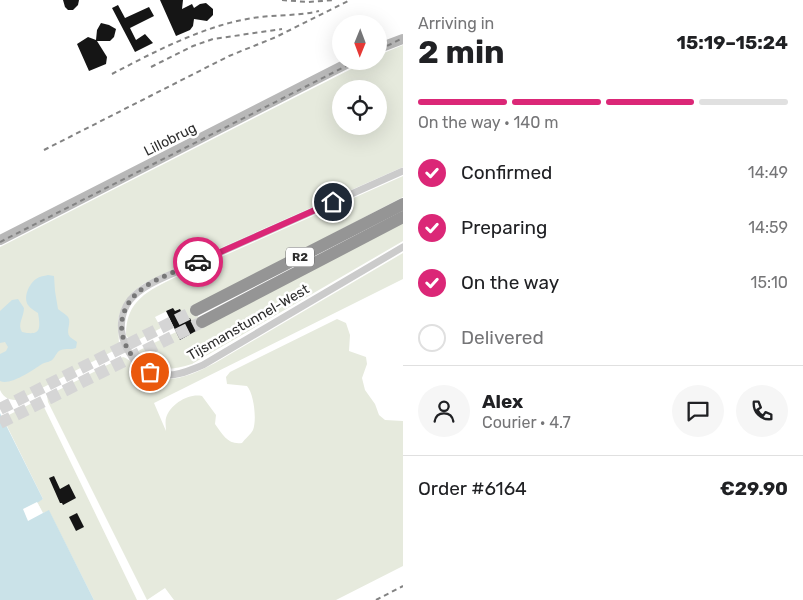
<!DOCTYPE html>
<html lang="en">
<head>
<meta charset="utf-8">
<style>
  :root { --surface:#fff; --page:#f6f6f6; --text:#202124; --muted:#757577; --line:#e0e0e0; --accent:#db2777 }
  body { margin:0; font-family:Rubik,sans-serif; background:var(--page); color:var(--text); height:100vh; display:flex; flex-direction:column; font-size:19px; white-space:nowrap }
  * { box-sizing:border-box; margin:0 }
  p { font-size:16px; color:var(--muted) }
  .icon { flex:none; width:28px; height:28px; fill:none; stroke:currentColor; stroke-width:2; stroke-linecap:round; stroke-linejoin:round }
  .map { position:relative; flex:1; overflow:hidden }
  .drawer { display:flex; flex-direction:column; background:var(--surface); width:400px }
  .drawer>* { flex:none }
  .needle { width:32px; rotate:181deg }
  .fabs { position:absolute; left:332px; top:15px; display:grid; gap:10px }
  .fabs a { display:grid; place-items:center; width:55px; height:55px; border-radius:50%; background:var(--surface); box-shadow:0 5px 20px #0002; font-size:25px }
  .pin { position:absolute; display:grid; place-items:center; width:42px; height:42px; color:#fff; margin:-21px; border:2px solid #fff; border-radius:50%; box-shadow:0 1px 5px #0007 }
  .courier { position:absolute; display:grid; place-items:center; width:50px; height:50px; margin:-25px; border:4px solid #db2777; border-radius:50%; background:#fff; color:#222; box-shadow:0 1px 6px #0007 }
  .headline em { font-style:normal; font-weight:700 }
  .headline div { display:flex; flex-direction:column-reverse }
  .headline { display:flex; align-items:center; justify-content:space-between; height:85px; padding:0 15px }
  h1 { font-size:32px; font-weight:700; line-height:38px }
  .bar { display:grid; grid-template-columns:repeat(4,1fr); gap:8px 5px; align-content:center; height:60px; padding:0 15px }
  .bar i { height:6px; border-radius:4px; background:var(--line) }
  .bar .on { background:var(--accent) }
  .bar p { grid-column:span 4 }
  .line { display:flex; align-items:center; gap:12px; padding:0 15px; border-top:1px solid var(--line) }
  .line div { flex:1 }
  .round { display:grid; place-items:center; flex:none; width:52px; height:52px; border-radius:26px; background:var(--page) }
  ol { padding:0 15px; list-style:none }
  li { display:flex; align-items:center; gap:15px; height:55px }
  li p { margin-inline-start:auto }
  li .icon { padding:5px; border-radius:50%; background:var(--accent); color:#fff; stroke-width:4 }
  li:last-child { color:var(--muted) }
  li i { width:28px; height:28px; border:2px solid var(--line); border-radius:50% }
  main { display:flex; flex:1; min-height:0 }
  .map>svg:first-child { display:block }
  .green { fill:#e6eadd; fill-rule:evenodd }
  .water { fill:#cae2e8 }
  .pier { fill:#fff }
  .building { fill:#151515 }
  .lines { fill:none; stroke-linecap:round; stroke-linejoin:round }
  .highway-tunnel { stroke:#d5d5d5; stroke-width:12; stroke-dasharray:12 6; stroke-linecap:butt }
  .street { stroke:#cbcbcb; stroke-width:7 }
  .secondary { stroke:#b8b8b8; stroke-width:10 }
  .highway { stroke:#959595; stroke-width:12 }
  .rail { stroke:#838383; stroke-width:2; stroke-dasharray:5 4; stroke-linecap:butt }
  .done { stroke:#777; stroke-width:5; stroke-dasharray:0 9 }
  .route { stroke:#db2777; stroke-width:6 }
  .labels { text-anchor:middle; stroke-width:5; stroke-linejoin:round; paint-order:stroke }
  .shield { fill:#fff; stroke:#6d6d6d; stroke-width:1 }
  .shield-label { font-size:12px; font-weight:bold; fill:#2e2e2e }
  .street-label { font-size:14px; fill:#2e2e2e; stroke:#fff }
</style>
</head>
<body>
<main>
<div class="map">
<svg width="403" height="600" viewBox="0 0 403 600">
  <rect width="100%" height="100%" fill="#fff"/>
  <g class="green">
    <path d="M403,45V167L200,257L143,284L133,292L122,307L118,319L119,345L115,350L19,400C10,400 4,399 0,390V247L367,61H379V55ZM341,89H379V126H341Z"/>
    <path d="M403,176V197L193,307L202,324L403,223V241L192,364C169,371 151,373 136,352L176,332L181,340L196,331L190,318L185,320L179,309L175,311L173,308L155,317L161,328L136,341L129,339L126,335C126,300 148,291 176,277Z"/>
    <path d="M403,253V279L154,403L166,431C166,427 165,422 166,418C170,404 189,393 202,396L216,415L215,424C223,435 228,445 242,443C245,439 251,434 253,430C257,420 254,394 247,386L227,384L226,377L230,372L337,319L346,323L350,335L349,351L366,357L367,364L362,378L365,390L375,404L379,415L385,420L403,421V566L336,600H174L165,588L147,600L48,402L47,396L123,357C130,359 137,368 144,373C167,387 194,374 215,363Z"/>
    <polygon points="36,401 43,405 137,600 94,600 49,511 43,513 37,502 43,499 3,418"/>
  </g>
  <g class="water">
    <path d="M48,275L54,276L55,291L58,309C61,312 66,314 68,317C72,323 65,331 70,337C72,339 75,340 77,342L76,348C71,350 66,348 61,350C56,352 56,356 53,359C51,362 46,362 42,364C33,370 10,386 0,381V354L6,351L8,347L5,342L0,343V311L12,300L18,299L24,308C24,317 17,324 22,332C40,336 41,330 38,313C35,311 31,309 28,305C23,297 29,284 36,279C40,276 44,276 48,275Z"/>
    <polygon points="0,413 43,499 37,503 43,513 49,510 94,600 0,600"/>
  </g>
  <polygon class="pier" points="37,502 43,513 28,521 23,509"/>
  <g class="building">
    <polygon points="63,0 79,0 78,5 73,10 68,10 65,7"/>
    <polygon points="160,0 183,0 182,9 192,4 194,8 200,4 206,3 213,9 213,15 207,21 194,19 193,26 190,30 176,36"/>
    <polygon points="118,5 125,18 149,7 154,16 130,28 136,40 145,34 153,43 135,52 112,8"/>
    <polygon points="101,23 109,25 116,29 114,37 110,41 97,41 107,57 106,64 89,71 77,44 88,37 96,40 97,30"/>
    <polygon points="173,308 175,311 180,309 185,320 190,318 196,331 180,340 166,311"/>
    <polygon points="54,476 60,489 69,484 76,498 63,505 62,503 60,503 49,478"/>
    <polygon points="77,513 84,527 76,531 69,517"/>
  </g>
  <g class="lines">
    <g class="highway-tunnel">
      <polyline points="0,409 196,310"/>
      <polyline points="0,423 202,322"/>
    </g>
    <path class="street" d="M403,171L176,272C160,279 142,286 130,300C108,329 131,374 166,375C179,376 192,369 203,365L403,247"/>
    <g class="secondary">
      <polyline points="379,48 403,39"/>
      <polyline points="0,240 352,61"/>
    </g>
    <g class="highway">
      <polyline points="196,310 403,204"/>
      <polyline points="202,322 403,217"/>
    </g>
    <g class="rail">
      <polyline points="282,0 308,2 335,0"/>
      <polyline points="379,50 403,38"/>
      <polyline points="151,67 193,46 213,39 282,29"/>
      <path d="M112,74C152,53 198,29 242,20C268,14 294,17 319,11"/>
      <polyline points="44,150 229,56 276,37 350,0"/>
      <polyline points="0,242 356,61"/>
      <polyline points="376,600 403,586"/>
    </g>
  </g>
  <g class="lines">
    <path class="done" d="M150,372C118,352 110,313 142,289C158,277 180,270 198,262"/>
    <polyline class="route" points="198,262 333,202"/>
  </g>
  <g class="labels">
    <rect class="shield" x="286" y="247.5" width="28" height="19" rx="4"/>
    <g class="shield-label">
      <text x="300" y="261">R2</text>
    </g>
    <g class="street-label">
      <text transform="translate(170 139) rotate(-27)" y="5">Lillobrug</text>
      <text transform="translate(248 322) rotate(-30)" y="5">Tijsmanstunnel-West</text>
    </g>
  </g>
</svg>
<div class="fabs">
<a><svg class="needle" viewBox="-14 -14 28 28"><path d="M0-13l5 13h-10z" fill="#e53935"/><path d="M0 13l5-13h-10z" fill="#757577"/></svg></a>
<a><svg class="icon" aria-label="locate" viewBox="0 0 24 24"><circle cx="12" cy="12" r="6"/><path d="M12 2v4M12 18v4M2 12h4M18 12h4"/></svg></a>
</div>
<div class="pin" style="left:150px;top:372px;background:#ea580c"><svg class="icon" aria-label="bag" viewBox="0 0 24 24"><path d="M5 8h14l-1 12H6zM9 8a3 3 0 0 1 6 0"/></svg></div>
<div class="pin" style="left:333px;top:202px;background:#1f2937"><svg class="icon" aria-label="home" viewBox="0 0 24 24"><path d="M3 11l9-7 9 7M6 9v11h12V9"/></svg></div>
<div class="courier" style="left:198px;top:262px"><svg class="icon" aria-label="car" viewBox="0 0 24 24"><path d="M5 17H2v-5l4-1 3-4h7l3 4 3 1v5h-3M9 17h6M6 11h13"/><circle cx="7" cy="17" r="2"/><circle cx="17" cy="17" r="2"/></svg></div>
</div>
<section class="drawer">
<div class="headline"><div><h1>2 min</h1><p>Arriving in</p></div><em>15:19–15:24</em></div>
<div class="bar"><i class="on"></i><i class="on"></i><i class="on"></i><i></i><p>On the way · 140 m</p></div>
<ol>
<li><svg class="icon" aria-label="check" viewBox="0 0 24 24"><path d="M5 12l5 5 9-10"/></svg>Confirmed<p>14:49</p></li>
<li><svg class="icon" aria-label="check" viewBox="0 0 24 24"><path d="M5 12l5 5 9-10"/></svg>Preparing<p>14:59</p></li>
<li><svg class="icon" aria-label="check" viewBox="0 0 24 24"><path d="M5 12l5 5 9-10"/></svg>On the way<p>15:10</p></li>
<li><i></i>Delivered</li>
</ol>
<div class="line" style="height:90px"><a class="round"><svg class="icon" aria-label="person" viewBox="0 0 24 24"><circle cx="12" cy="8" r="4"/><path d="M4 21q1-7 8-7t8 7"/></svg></a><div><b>Alex</b><p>Courier · 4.7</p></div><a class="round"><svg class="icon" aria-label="chat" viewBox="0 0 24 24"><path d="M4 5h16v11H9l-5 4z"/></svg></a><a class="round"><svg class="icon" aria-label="phone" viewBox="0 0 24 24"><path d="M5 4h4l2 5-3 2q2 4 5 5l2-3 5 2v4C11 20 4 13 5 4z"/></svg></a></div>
<div class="line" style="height:65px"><div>Order #6164</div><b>€29.90</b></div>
</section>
</main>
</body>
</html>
